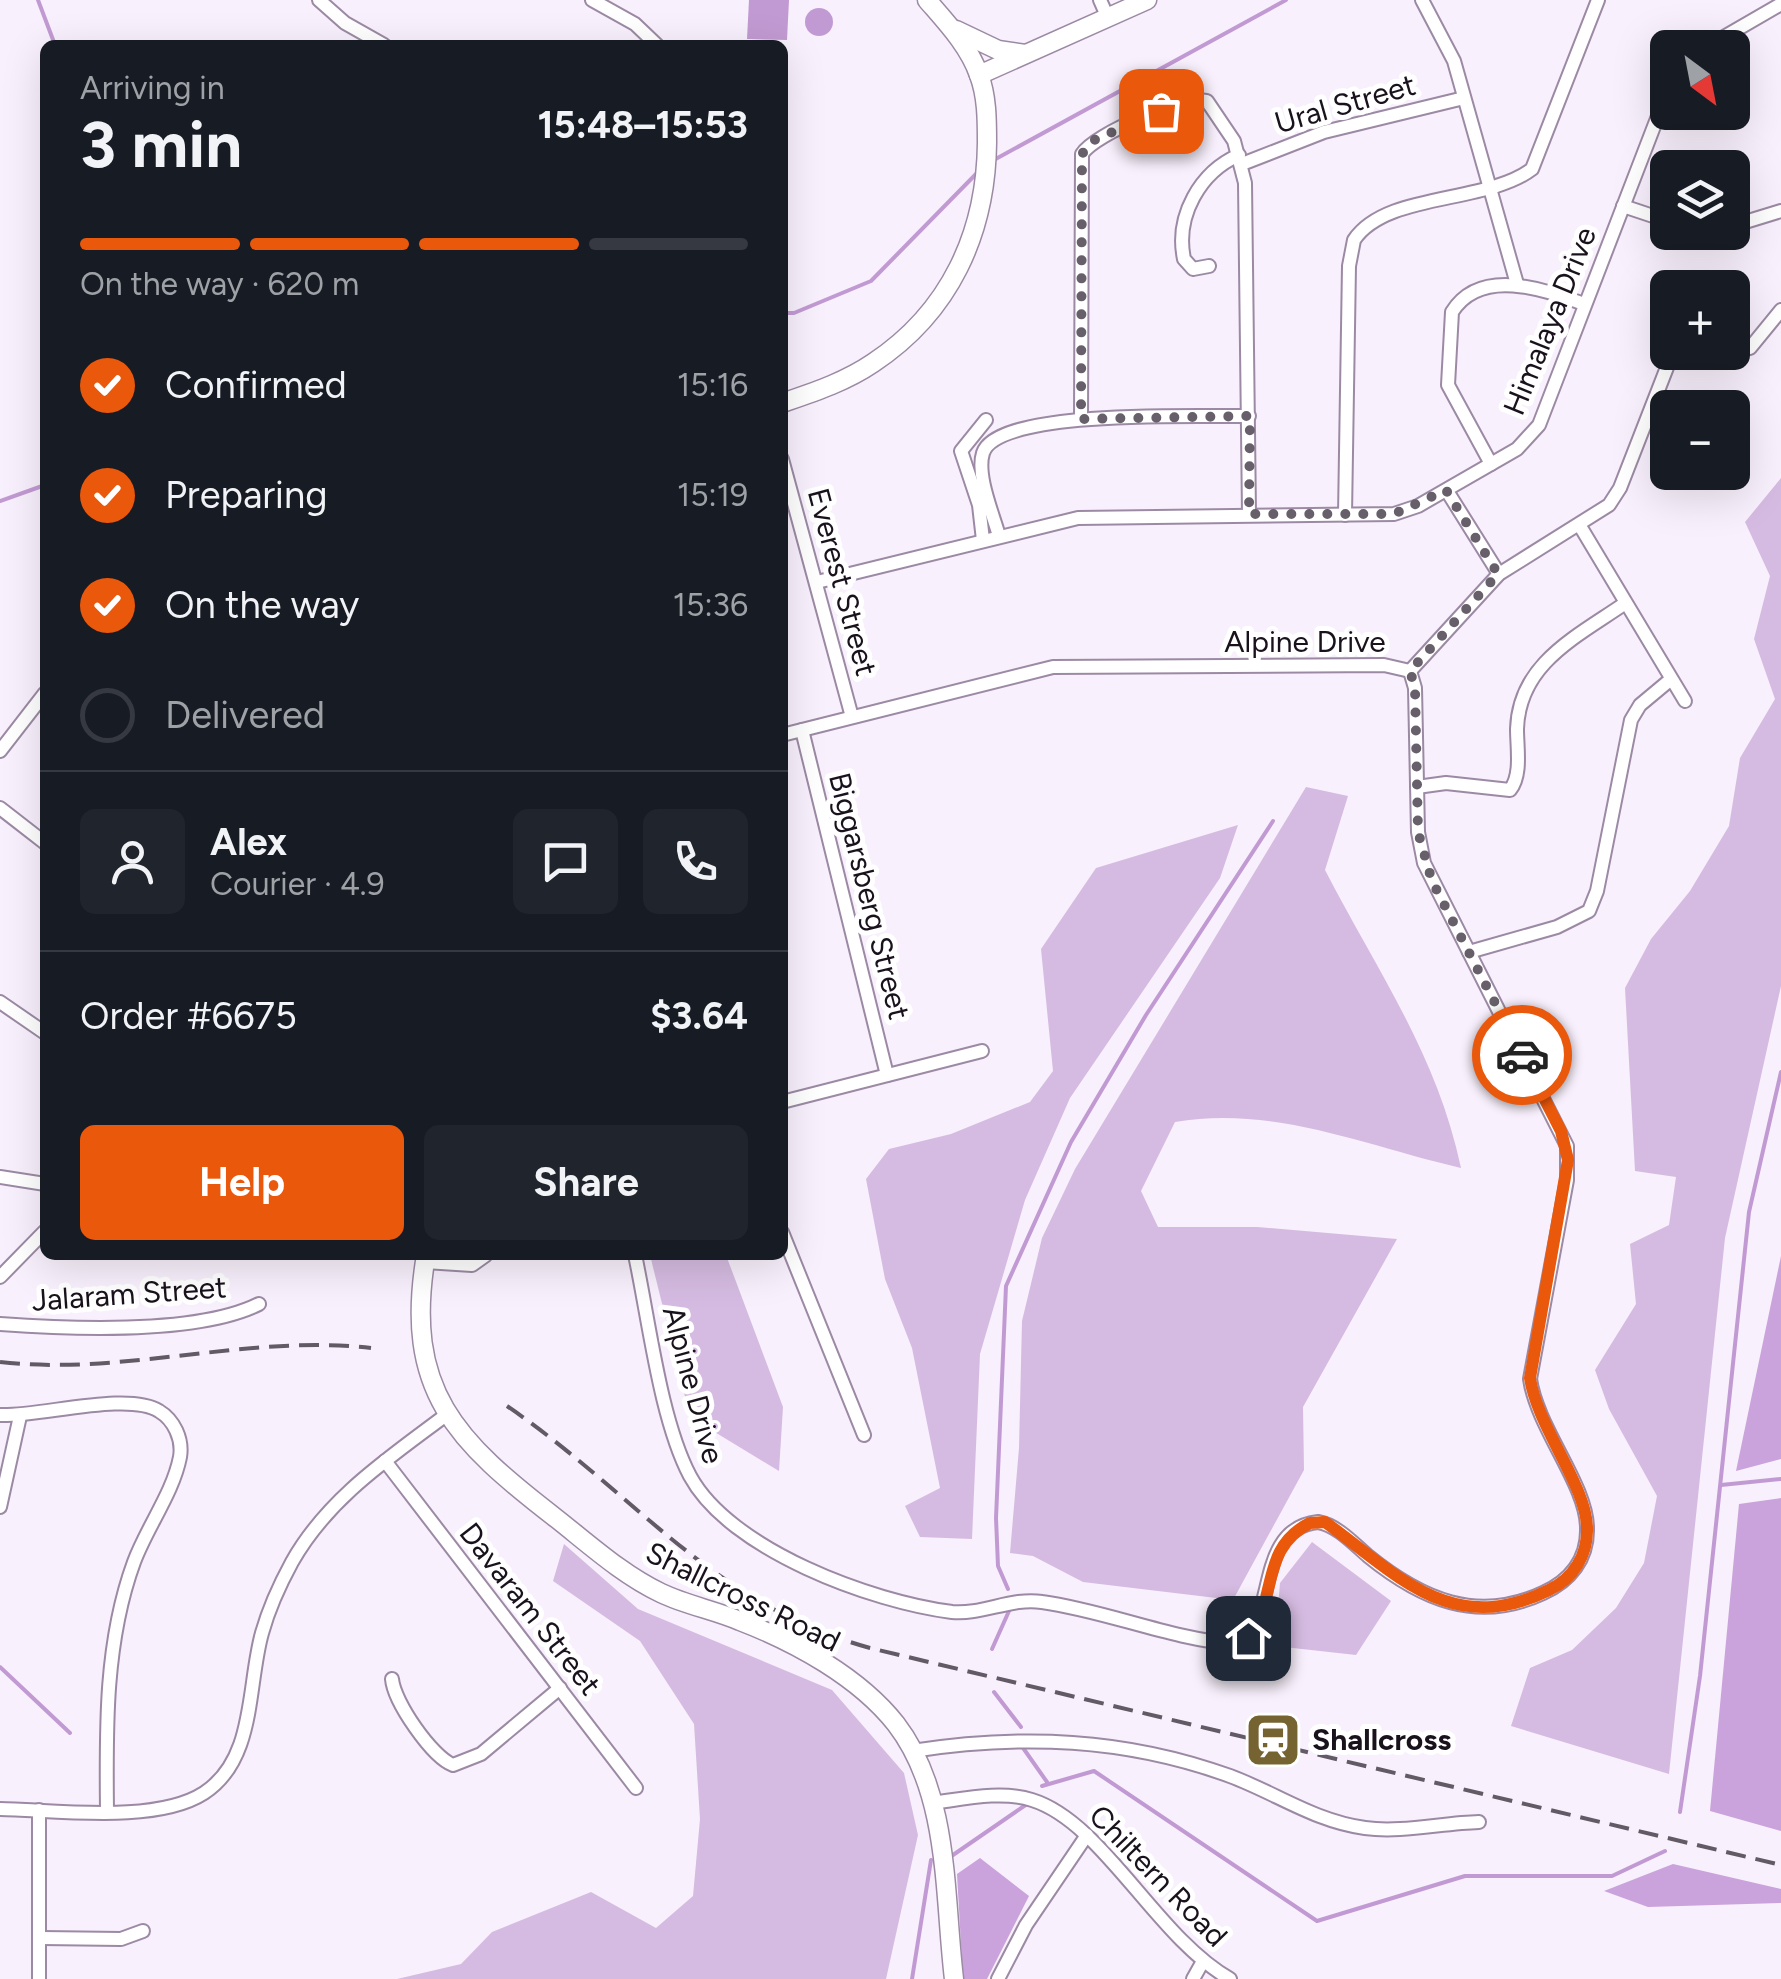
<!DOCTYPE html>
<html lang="en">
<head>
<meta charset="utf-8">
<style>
  :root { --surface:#171b24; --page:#20242c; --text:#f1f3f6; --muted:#9ea1a6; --line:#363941; --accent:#ea580c }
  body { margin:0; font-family:Figtree,sans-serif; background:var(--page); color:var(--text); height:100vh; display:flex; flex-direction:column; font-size:38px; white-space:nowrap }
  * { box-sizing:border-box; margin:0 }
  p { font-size:32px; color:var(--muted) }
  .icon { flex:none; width:55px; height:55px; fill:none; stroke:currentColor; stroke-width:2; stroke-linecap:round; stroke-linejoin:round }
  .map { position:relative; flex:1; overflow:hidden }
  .sheet { position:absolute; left:40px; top:40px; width:748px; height:1220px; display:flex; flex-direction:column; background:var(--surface); border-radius:15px; box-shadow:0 10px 40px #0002 }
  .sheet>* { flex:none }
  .needle { width:65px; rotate:148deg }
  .fabs { position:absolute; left:1650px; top:30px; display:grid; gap:20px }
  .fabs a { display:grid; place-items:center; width:100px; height:100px; border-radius:15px; background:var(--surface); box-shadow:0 10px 40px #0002; font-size:50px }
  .pin { position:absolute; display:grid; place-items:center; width:85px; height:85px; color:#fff; margin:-42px; border-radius:20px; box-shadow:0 5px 15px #0006 }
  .courier { position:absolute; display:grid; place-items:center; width:100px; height:100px; margin:-50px; border:8px solid #ea580c; border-radius:50%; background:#fff; color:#222; box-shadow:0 2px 12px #0007 }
  .head em { font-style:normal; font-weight:700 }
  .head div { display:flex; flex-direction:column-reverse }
  .head { display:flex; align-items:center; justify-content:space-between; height:170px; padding:0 40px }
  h1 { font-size:65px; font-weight:700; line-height:75px }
  .bar { display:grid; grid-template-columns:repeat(4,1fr); gap:15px 10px; align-content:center; height:120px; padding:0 40px }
  .bar i { height:12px; border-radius:8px; background:var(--line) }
  .bar .active { background:var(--accent) }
  .bar p { grid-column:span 4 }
  .line { display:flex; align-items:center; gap:25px; padding:0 40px; border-top:2px solid var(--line) }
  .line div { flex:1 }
  .round { display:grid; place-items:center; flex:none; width:105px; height:105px; border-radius:15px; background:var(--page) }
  ol { padding:0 40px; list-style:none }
  li { display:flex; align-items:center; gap:30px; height:110px }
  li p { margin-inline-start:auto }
  li .icon { padding:10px; border-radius:50%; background:var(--accent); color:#fff; stroke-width:4 }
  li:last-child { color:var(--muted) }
  li i { width:55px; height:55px; border:5px solid var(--line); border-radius:50% }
  .action { display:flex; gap:20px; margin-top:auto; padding:20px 40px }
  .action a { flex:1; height:115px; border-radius:15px; background:var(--accent); color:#fff; font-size:40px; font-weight:700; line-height:115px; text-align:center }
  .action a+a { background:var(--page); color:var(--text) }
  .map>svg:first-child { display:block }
  .green { fill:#d5bbe1 }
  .forest { fill:#caa3dc }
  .water { fill:#c29ad3 }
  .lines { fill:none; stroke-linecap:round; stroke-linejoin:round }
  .stream { stroke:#c29ad3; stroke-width:4 }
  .street-casing { stroke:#9c8aa4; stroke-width:16 }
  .secondary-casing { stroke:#9c8aa4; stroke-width:21 }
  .street { stroke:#fff; stroke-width:12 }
  .secondary { stroke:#fff; stroke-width:18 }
  .rail { stroke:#625a65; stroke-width:4; stroke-dasharray:20 10; stroke-linecap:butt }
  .done { stroke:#67606a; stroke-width:10; stroke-dasharray:0 18 }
  .route { stroke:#ea580c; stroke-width:12 }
  .labels { text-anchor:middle; stroke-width:10; stroke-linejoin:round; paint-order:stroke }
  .street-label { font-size:30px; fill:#19121c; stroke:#fff }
  .poi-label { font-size:30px; font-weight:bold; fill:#19121c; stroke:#fff; text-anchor:start }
</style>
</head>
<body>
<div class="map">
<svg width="1781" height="1979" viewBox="0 0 1781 1979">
  <rect width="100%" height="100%" fill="#f8f0fc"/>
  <g class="green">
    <polygon points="1781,478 1781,986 1725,1238 1669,1774 1511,1726 1530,1668 1572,1650 1616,1608 1644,1563 1657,1496 1609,1409 1595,1370 1636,1304 1630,1244 1669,1225 1676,1177 1635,1171 1625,988 1651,939 1690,891 1729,826 1740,758 1775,699 1754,639 1770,576 1745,522"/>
    <path d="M1306,787L1348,796L1325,870C1377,971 1437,1054 1461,1168C1366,1146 1273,1105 1175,1122L1141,1191L1158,1227H1257L1397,1239L1303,1407L1304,1470L1233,1600L1083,1582L1033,1556L1010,1553L1019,1448L1022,1321L1042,1238L1075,1169Z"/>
    <polygon points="1238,825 1220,878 1070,1098 1025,1200 980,1354 972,1539 920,1537 905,1506 940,1488 912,1348 885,1279 866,1179 889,1149 951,1134 1030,1102 1053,1071 1041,949 1096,868"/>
    <polygon points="650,1255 726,1255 783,1407 779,1471 690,1417"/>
    <polygon points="1312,1542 1391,1601 1356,1655 1275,1646 1280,1583"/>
    <polygon points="564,1544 638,1609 832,1690 904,1773 918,1835 886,1979 397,1979 461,1964 492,1932 591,1892 656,1928 693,1896 700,1819 694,1724 640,1641 553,1581"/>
  </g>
  <g class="forest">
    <polygon points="1781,1256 1781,1459 1736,1471"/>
    <polygon points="1781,1498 1781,1831 1710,1811 1739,1504"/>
    <polygon points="980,1858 1029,1896 987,1979 963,1979 957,1874"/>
    <polygon points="1673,1864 1781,1889 1781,1903 1648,1907 1604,1891"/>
  </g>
  <g class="water">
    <polygon points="749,0 789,0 787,40 747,39"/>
    <circle cx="819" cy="22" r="14"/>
  </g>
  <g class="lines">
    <g class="stream">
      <polyline points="38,0 55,45"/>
      <polyline points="992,161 1286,0"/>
      <polyline points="782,313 794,313 871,281 977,173"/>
      <polyline points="0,501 45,485"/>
      <polyline points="1721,1485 1781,1479"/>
      <polyline points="1008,1589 998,1566 996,1518 1006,1286 1071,1142 1146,1015 1273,821"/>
      <polyline points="992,1649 1009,1611"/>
      <polyline points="0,1667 70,1733"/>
      <polyline points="994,1692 1021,1727"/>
      <polyline points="1021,1745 1047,1782"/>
      <polyline points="1042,1786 1094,1771 1317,1921 1465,1876 1612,1876 1665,1851"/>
      <polyline points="1680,1812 1700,1676 1749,1212 1781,1072"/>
      <polyline points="953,1855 1027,1804"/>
      <polyline points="912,1979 931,1860"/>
    </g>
    <g class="street-casing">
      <g id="street">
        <polyline points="319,0 345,23 384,45"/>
        <polyline points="592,0 635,24 657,45"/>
        <polyline points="1100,0 1108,18"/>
        <polyline points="1422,0 1454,61 1517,284"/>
        <polyline points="1705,48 1781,4"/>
        <polyline points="1242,164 1324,132 1464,98"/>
        <polyline points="1623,206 1668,221"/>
        <polyline points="1732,226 1781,211"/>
        <path d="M1209,266L1193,269L1184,259C1175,216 1200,172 1239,155"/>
        <polyline points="1732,352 1750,348 1781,310"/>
        <path d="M1081,419L1082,154C1094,134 1184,96 1207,101L1234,141L1245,183L1249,514"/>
        <polyline points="782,459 852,717"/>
        <path d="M1491,464L1448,385L1452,312C1481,266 1545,290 1584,304"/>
        <polyline points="1447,491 1499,574"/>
        <path d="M1345,515L1349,266L1354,240C1386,192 1486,204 1532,169L1598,0"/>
        <polyline points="1580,526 1685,701"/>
        <path d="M999,536C993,514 976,475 983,453C997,408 1205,417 1249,416"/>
        <polyline points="983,540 979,505 961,451 986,420"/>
        <polyline points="817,582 1078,518 1394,514 1418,506 1517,449 1539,425 1668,90"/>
        <polyline points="1410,671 1499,574 1609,505 1620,488 1673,352"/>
        <polyline points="802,730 887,1075"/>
        <polyline points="782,735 1053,667 1384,665 1410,671"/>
        <polyline points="0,751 45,693"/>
        <path d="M1417,787L1446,783L1510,790C1522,775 1517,748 1517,729C1519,664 1576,637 1624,604"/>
        <polyline points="0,808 45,843"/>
        <polyline points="1469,952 1557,927 1589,911 1597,891 1631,720 1640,705 1670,680"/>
        <polyline points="0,1002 45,1033"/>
        <polyline points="782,1102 982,1051"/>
        <polyline points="0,1177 45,1184"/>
        <polyline points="782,1232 864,1435"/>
        <path d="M635,1255C649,1320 660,1419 690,1476C730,1550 872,1602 952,1612C982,1615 1012,1597 1042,1602C1107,1611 1170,1639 1235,1644C1280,1628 1251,1529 1318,1522C1337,1525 1354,1544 1368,1556C1421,1599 1477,1624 1543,1593C1570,1581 1588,1559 1587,1528C1587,1485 1537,1428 1530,1379L1567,1180V1146L1424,863L1418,832L1415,688L1410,671"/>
        <polyline points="425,1262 472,1265 486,1255"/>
        <polyline points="0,1277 45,1231"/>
        <path d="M0,1324C70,1329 197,1335 259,1304"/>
        <path d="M0,1415C39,1417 128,1391 159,1411C174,1420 183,1439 180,1457C173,1493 147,1527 134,1562C105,1641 106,1727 107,1811"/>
        <polyline points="385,1461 636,1788"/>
        <polyline points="0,1507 20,1416"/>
        <path d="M392,1679C394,1702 432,1757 453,1765L481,1754L560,1688"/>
        <path d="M912,1751C1021,1734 1125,1738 1230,1776C1276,1793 1314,1821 1365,1828C1401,1833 1442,1823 1479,1822"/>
        <path d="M932,1803C963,1799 1001,1790 1032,1800C1103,1822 1156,1937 1230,1979"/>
        <path d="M0,1809C56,1810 156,1824 204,1793C256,1759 247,1686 262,1633C269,1608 280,1584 292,1562C328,1498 389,1458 446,1415"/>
        <polyline points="39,1810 39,1979"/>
        <polyline points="42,1938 121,1939 143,1931"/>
        <polyline points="998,1979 1026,1925 1087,1835"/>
        <polyline points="1193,1979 1202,1963"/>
      </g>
    </g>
    <g class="secondary-casing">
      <g id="secondary">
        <polyline points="956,30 998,50 1025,54"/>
        <polyline points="979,75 1147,0"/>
        <path d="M782,403C814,392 845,382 873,363C950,312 986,233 987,143C987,120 987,96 979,75C969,46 946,22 927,0"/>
        <path d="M426,1255C403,1391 456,1441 557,1519C590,1545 623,1575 661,1593C686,1605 714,1610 740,1621C795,1642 859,1677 896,1724C950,1794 944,1896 954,1979"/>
      </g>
    </g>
    <use href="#street" class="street"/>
    <use href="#secondary" class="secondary"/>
    <g class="rail">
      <path d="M0,1362C124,1376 248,1334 371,1348"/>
      <path d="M507,1406C637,1495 711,1604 870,1648L1781,1865"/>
    </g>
  </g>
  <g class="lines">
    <polyline class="done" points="1161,111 1092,141 1082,154 1081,419 1250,416 1249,514 1394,514 1446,490 1498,574 1410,671 1415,688 1418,832 1432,881 1522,1055"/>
    <path class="route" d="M1248,1638C1278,1602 1259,1548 1310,1523L1325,1522C1399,1576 1452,1638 1549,1590C1573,1579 1588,1555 1587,1528C1587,1487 1537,1426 1530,1378L1568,1160L1561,1131L1522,1055"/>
  </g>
  <defs>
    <g id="station-square" transform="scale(2.875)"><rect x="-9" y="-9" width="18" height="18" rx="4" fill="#756432" stroke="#fff"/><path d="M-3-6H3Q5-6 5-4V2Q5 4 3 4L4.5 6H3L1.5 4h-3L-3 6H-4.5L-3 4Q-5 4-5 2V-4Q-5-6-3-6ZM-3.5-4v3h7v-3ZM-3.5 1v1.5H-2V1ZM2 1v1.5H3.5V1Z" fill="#fff"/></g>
  </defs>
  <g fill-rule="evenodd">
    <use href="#station-square" x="1273" y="1740"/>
  </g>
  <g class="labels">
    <g class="street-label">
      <text transform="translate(1345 104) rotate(-16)" y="10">Ural Street</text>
      <text transform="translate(1550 321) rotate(-68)" y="10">Himalaya Drive</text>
      <text transform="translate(842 582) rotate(75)" y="10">Everest Street</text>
      <text x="1305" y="652">Alpine Drive</text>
      <text transform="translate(869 896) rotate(76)" y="10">Biggarsberg Street</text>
      <text transform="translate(129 1294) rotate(-4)" y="10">Jalaram Street</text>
      <text transform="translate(693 1385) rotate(75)" y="10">Alpine Drive</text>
      <text transform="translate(743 1597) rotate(26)" y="10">Shallcross Road</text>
      <text transform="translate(530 1609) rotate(52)" y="10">Davaram Street</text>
      <text transform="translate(1158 1876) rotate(46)" y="10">Chiltern Road</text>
    </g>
    <g class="poi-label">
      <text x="1312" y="1750">Shallcross</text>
    </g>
  </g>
</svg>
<div class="fabs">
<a><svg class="needle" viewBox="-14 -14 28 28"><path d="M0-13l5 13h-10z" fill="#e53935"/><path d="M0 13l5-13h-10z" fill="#9ea1a6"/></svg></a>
<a><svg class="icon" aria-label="layers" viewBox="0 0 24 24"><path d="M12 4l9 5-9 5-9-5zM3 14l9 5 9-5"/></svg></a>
<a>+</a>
<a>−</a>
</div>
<div class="pin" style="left:1161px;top:111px;background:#ea580c"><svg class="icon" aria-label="bag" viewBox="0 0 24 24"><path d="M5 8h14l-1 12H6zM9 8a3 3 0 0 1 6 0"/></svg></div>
<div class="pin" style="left:1248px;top:1638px;background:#1f2937"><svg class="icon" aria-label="home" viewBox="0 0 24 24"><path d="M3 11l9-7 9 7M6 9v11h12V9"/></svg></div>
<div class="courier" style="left:1522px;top:1055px"><svg class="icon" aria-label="car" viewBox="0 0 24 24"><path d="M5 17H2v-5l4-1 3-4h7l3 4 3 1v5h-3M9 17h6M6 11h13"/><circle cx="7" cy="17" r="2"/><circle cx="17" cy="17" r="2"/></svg></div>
<section class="sheet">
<div class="head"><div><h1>3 min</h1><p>Arriving in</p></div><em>15:48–15:53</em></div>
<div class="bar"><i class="active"></i><i class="active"></i><i class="active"></i><i></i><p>On the way · 620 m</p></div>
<ol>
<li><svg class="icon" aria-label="check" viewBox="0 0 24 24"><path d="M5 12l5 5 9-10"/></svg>Confirmed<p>15:16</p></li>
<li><svg class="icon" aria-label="check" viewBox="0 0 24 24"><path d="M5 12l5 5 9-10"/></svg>Preparing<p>15:19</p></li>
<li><svg class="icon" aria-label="check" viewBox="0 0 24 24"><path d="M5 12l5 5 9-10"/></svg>On the way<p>15:36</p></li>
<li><i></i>Delivered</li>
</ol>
<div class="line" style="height:180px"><a class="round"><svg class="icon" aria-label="person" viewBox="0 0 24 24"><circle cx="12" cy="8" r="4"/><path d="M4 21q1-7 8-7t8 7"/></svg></a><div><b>Alex</b><p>Courier · 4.9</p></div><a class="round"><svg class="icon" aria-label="chat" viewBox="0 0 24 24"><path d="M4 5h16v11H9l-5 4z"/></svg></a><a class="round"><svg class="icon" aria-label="phone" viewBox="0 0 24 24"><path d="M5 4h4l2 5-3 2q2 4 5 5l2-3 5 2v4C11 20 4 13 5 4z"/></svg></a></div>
<div class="line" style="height:130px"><div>Order #6675</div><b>$3.64</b></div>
<div class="action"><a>Help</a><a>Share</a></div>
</section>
</div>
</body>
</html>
